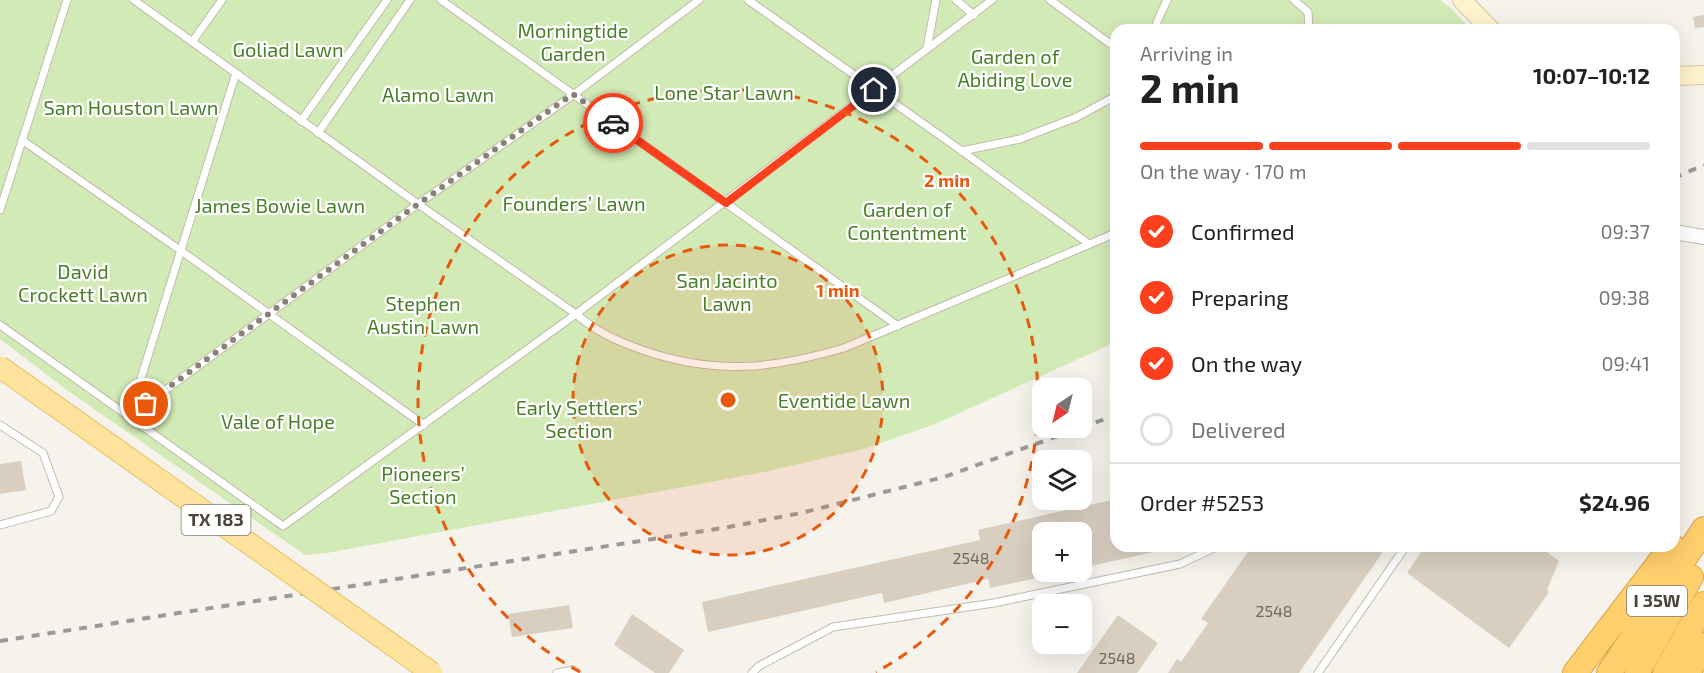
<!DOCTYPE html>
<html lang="en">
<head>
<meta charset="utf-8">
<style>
  :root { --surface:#fff; --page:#f2f2f2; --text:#222; --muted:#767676; --line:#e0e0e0; --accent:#fc3f1d }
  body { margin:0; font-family:"Exo 2",sans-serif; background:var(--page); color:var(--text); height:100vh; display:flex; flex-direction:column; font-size:22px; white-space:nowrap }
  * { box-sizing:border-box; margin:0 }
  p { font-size:20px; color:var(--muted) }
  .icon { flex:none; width:33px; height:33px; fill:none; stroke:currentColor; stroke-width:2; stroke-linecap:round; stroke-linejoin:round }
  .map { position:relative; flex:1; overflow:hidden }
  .panel { position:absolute; left:1110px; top:24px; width:570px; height:528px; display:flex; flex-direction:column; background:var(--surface); border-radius:18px; box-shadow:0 6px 24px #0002 }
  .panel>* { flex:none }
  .needle { width:39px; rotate:215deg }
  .controls { position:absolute; left:1032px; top:378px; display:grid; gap:12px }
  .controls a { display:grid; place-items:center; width:60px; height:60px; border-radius:12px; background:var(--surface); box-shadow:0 6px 24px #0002; font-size:30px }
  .pin { position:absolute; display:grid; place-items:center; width:51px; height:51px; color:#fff; margin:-26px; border:3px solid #fff; border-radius:50%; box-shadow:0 2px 6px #0007 }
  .courier { position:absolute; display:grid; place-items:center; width:60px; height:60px; margin:-30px; border:4px solid #fc3f1d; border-radius:50%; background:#fff; color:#222; box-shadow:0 2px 8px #0007 }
  .overview em { font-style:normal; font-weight:700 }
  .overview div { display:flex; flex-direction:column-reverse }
  .overview { display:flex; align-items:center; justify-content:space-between; height:102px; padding:0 30px }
  h1 { font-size:39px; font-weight:700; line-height:45px }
  .bar { display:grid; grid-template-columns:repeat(4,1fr); gap:9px 6px; align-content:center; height:72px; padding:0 30px }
  .bar i { height:8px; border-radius:4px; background:var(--line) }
  .bar .on { background:var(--accent) }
  .bar p { grid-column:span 4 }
  .line { display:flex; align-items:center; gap:15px; padding:0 30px; border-top:2px solid var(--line) }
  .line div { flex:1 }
  ol { padding:0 30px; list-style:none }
  li { display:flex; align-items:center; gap:18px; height:66px }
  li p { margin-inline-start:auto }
  li .icon { padding:6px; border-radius:50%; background:var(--accent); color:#fff; stroke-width:4 }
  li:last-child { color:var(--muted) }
  li i { width:33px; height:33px; border:3px solid var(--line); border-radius:50% }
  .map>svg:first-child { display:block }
  .green { fill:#d2eab5 }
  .building { fill:#d8cfc1 }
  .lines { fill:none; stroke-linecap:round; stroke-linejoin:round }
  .lane-casing { stroke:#c2bbae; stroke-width:9 }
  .street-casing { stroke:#c2bbae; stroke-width:16 }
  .secondary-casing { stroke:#d6c79b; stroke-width:20 }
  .highway-casing { stroke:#e0a43c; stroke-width:26 }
  .lane { stroke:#fff; stroke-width:7 }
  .street { stroke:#fff; stroke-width:14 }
  .secondary { stroke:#fff3cd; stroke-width:18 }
  .highway { stroke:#ffcf6e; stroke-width:24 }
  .rail { stroke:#9a9a9a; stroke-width:4; stroke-dasharray:8 8; stroke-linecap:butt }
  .primary-bridge-casing { stroke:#e6c16a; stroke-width:23; stroke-linecap:butt }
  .primary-bridge { stroke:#ffe39c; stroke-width:21 }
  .done { stroke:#878178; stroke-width:6; stroke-dasharray:0 10.8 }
  .route { stroke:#fc3f1d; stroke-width:8 }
  .ring { fill:none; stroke:#e8590c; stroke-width:3; stroke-dasharray:10 8 }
  .labels { text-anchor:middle; stroke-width:4.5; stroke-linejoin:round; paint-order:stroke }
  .number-label { font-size:16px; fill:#6e675b }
  .shield { fill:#fff; stroke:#817c74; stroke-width:1.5 }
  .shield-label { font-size:18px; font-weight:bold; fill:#4b4439 }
  .park-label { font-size:20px; fill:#4a7f2a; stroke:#fff }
  .centre { fill:#e8590c; stroke:#fff; stroke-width:3 }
  .ring-label { font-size:18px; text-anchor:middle; font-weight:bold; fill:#e8590c; stroke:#fff; stroke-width:4.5; stroke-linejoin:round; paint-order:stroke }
</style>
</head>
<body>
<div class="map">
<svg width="1704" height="673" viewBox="0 0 1704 673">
  <rect width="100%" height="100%" fill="#f6f3ec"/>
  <polygon class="green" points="0,0 1440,0 1452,9 1471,30 1116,30 1116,342 935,424 864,449 764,472 327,553 305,555 68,391 0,339"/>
  <g class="building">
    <polygon points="1704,15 1704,27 1695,28 1693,17"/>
    <polygon points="21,461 26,490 0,494 0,464"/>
    <polygon points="1116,499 1116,546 1163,546 1163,550 1082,568 1082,532 1042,532 1042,577 990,588 988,579 884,603 882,593 708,632 702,602 980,540 978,530"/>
    <polygon points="1252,546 1387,546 1299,673 1168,673 1177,659 1181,662 1208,623 1201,619"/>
    <polygon points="1425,546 1539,546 1559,561 1547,590 1549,592 1509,648 1407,573"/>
    <polygon points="569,605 573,628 512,637 508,614"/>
    <polygon points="632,614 684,650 669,673 655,673 614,645"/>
    <polygon points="1118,615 1158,643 1137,673 1077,673"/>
  </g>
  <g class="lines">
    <g class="lane-casing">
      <g id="lane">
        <path d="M134,0L418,204L576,314C598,333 617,341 645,351C717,375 772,369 844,348L1116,233"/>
        <polyline points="441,0 898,326"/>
        <polyline points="748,0 962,151 1089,244"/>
        <polyline points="956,0 974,15"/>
        <polyline points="1050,0 1116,48"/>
        <polyline points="1294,0 1308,12 1309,30"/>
        <polyline points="1156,30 1157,22 1167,0"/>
        <polyline points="192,42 222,0"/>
        <polyline points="927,48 936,0"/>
        <polyline points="301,121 387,0"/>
        <polyline points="318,133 410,0"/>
        <polyline points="22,140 180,250 424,425"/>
        <polyline points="962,151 1020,139 1077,117 1116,96"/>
        <polyline points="0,210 67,0"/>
        <polyline points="0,325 283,526 576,314 992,0"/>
        <polyline points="129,417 418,204 573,95 699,0"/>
        <polyline points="129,417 236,73"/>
        <polyline points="0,425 43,453 59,497 51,511 0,525"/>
        <polyline points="557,673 573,670 577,673"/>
        <polyline points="752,673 759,666 833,627 994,603 1180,564 1218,546"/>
        <polyline points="1318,673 1406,546"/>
      </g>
    </g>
    <g class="street-casing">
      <polyline id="street" points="1674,232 1704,237"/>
    </g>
    <g class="secondary-casing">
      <g id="secondary">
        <polyline points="1462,0 1491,30"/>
        <polyline points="1674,76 1704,75"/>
      </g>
    </g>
    <g class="highway-casing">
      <g id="highway">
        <polyline points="1575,673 1672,546"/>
        <polyline points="1609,673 1704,529"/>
        <polyline points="1637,673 1691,577"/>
        <polyline points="1665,673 1704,604"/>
        <polyline points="1688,673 1704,645"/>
      </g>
    </g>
    <use href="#lane" class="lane"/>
    <use href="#street" class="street"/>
    <use href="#secondary" class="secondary"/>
    <use href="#highway" class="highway"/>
    <g class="rail">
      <polyline points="1674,178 1704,165"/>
      <polyline points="0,641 723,528 801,513 944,477 1116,415"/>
    </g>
    <g class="primary-bridge-casing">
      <polyline id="primary-bridge" points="0,367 432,673"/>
    </g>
    <use href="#primary-bridge" class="primary-bridge"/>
  </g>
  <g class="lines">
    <polyline class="done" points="146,404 418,204 573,94 613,123"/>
    <polyline class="route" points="613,123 726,203 874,90"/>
  </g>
  <circle cx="728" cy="400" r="155" fill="#e8590c" fill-opacity=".12"/>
  <g class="ring">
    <circle cx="728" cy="400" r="155"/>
    <path d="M580 672A310 310 0 1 1 876 672"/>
  </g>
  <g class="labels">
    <g class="number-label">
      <text x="971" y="564">2548</text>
      <text x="1274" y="617">2548</text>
      <text x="1117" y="664">2548</text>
    </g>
    <g class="shield">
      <rect x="181.5" y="505" width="69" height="30" rx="4.5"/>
      <rect x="1627" y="586" width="60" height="30" rx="4.5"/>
    </g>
    <g class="shield-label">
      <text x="216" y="526">TX 183</text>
      <text x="1657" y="607">I 35W</text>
    </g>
    <g class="park-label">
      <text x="573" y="38">Morningtide<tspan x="573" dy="23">Garden</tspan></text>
      <text x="288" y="57">Goliad Lawn</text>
      <text x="1015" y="64">Garden of<tspan x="1015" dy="23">Abiding Love</tspan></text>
      <text x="724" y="100">Lone Star Lawn</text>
      <text x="438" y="102">Alamo Lawn</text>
      <text x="131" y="115">Sam Houston Lawn</text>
      <text x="574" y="211">Founders’ Lawn</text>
      <text x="280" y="213">James Bowie Lawn</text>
      <text x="907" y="217">Garden of<tspan x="907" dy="23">Contentment</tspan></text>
      <text x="83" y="279">David<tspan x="83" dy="23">Crockett Lawn</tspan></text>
      <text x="727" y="288">San Jacinto<tspan x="727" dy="23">Lawn</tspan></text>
      <text x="423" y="311">Stephen<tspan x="423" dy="23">Austin Lawn</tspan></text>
      <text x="844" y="408">Eventide Lawn</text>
      <text x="579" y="415">Early Settlers’<tspan x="579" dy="23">Section</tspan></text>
      <text x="278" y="429">Vale of Hope</text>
      <text x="423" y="481">Pioneers’<tspan x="423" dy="23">Section</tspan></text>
    </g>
  </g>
  <circle cx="728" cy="400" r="9" class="centre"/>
  <g class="ring-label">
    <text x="947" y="187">2 min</text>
    <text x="838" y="297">1 min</text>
  </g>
</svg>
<div class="controls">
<a><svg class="needle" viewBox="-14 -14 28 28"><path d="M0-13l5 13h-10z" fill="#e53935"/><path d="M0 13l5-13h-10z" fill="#767676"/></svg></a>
<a><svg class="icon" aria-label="layers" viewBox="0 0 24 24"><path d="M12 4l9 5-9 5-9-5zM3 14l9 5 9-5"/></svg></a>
<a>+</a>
<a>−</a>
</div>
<div class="pin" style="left:146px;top:404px;background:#ea580c"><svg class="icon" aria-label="bag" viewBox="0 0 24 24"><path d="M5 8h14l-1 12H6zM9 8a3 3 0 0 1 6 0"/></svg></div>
<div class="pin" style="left:874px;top:90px;background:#1f2937"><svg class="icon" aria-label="home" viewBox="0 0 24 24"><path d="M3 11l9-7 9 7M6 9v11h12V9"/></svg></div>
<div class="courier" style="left:613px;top:123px"><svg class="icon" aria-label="car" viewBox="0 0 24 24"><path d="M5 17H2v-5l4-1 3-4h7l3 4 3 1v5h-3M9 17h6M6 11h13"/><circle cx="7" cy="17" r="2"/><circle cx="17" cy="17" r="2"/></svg></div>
<section class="panel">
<div class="overview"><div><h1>2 min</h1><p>Arriving in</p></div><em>10:07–10:12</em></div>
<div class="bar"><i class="on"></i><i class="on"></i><i class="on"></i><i></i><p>On the way · 170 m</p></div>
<ol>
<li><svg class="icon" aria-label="check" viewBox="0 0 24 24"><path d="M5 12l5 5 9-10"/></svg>Confirmed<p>09:37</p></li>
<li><svg class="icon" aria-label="check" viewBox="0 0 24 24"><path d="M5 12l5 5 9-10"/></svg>Preparing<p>09:38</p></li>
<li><svg class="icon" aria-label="check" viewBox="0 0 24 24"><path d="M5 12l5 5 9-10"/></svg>On the way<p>09:41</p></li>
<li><i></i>Delivered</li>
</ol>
<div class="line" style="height:78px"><div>Order #5253</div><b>$24.96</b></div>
</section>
</div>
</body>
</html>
